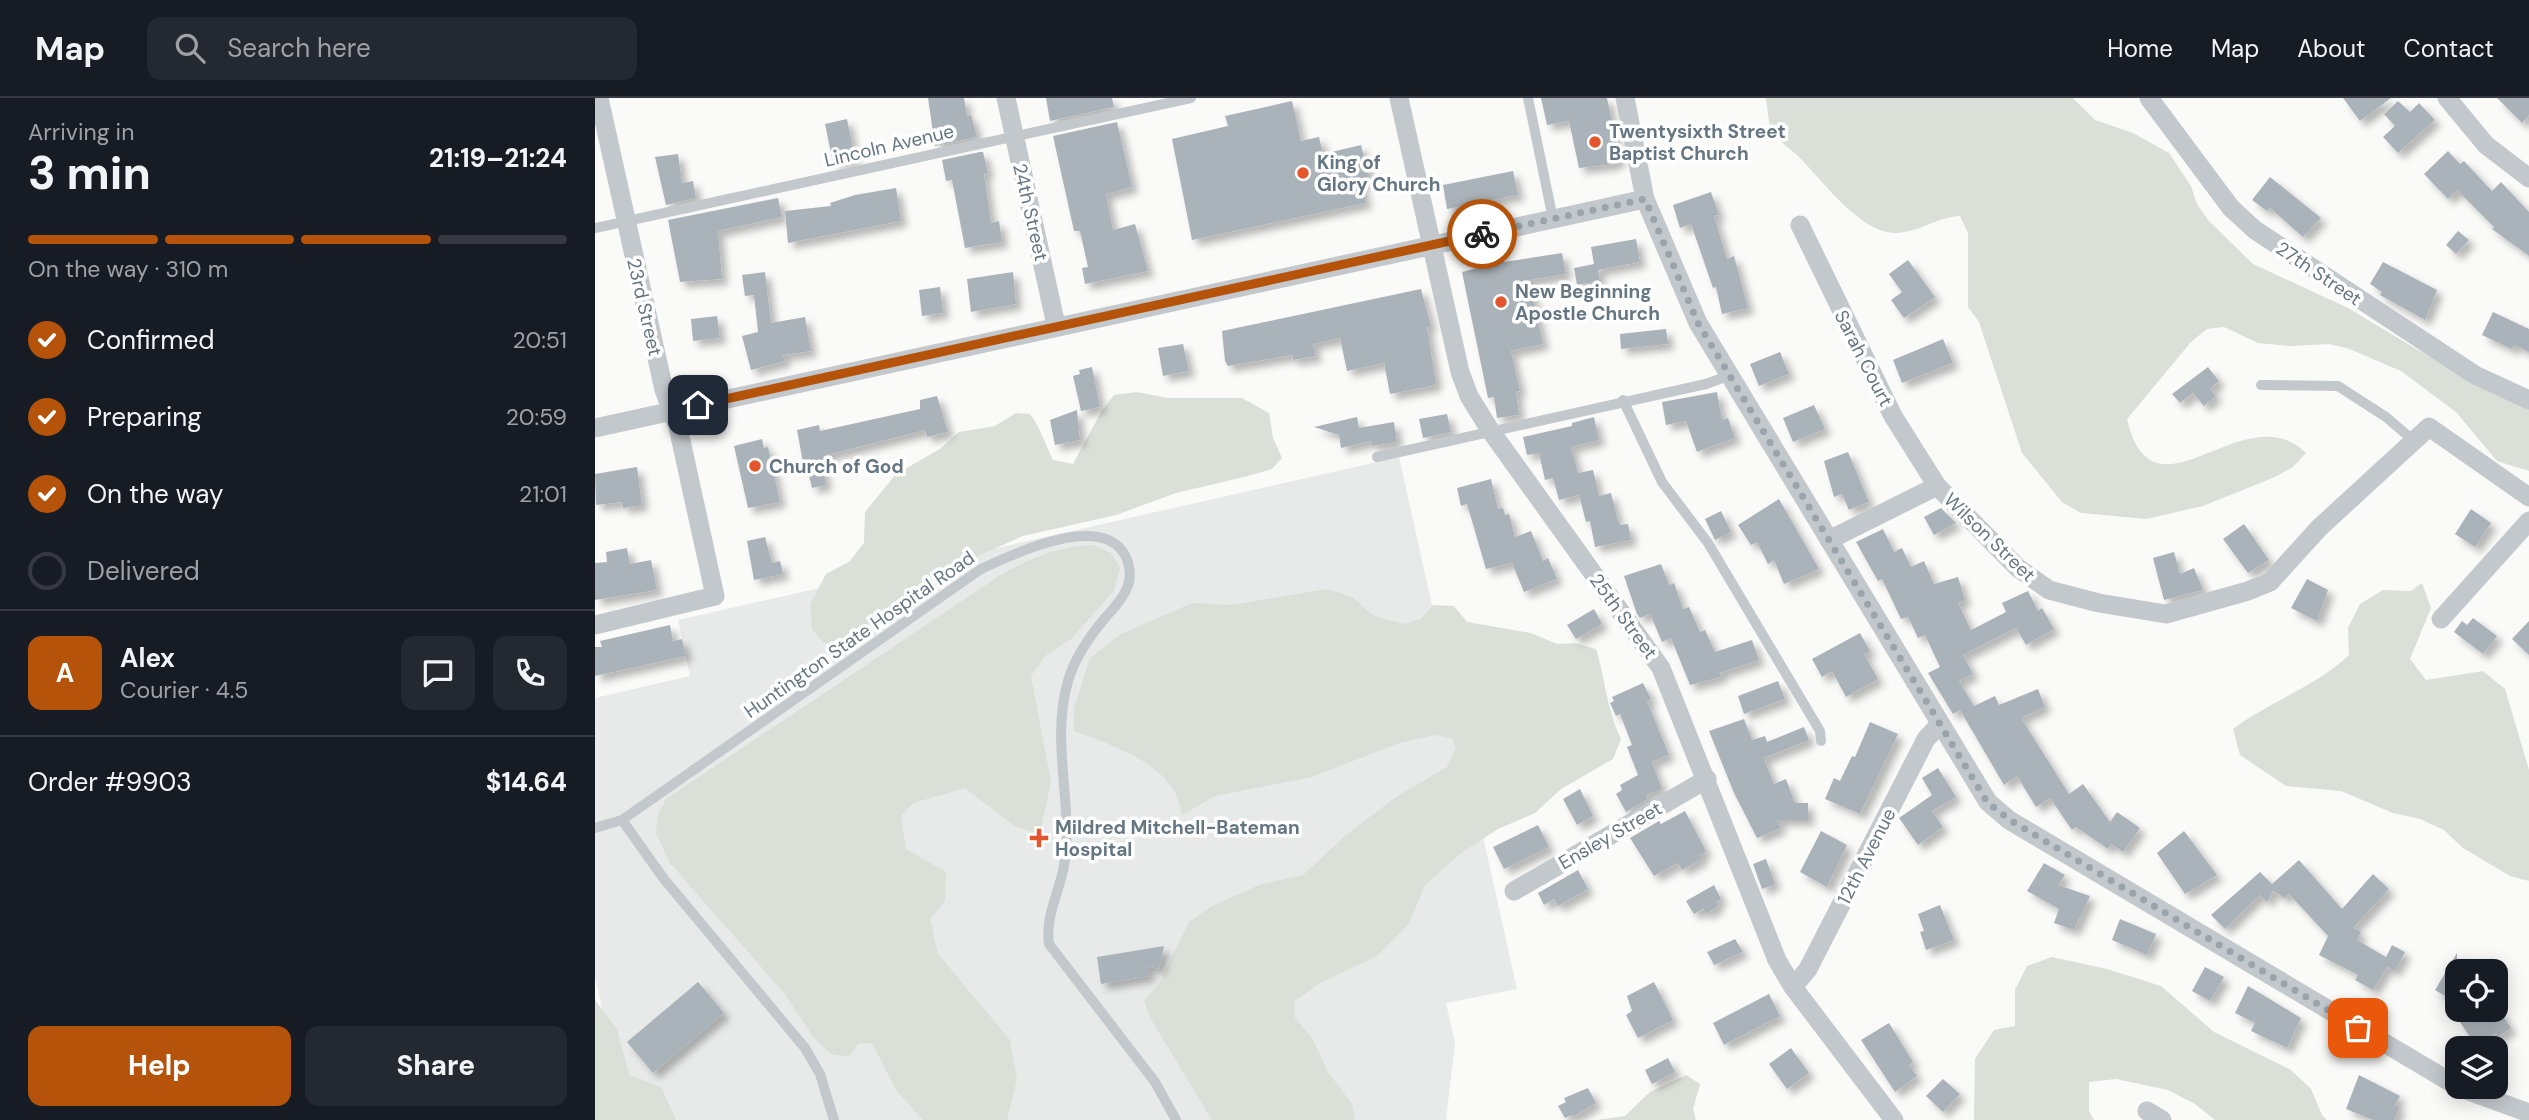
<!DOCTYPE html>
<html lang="en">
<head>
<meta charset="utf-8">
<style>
  :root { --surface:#171b24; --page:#242831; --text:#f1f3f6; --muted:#9ea1a6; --line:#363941; --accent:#b45309 }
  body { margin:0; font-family:"DM Sans",sans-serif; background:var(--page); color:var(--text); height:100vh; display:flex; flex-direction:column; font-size:26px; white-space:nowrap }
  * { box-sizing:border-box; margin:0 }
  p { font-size:23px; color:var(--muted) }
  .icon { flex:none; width:38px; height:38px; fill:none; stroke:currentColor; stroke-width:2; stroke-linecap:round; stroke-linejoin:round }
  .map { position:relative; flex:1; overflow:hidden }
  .side { display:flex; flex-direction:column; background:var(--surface); width:595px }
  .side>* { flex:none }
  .tools { position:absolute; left:1850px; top:861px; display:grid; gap:14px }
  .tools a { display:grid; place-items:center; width:63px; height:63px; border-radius:14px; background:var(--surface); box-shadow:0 4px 18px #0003; font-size:35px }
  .pin { position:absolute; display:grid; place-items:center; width:60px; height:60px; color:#fff; margin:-30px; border-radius:14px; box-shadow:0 4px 10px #0006 }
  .courier { position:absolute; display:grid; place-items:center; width:70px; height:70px; margin:-35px; border:5px solid #b45309; border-radius:50%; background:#fff; color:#222; box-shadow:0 2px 9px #0007 }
  .headline em { font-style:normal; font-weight:700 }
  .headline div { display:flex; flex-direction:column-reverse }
  .headline { display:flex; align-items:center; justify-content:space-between; height:119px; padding:0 28px }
  h1 { font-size:46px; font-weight:700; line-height:52px }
  .bar { display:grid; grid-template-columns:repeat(4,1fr); gap:10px 7px; align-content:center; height:84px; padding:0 28px }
  .bar i { height:9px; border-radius:5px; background:var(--line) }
  .bar .current { background:var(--accent) }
  .bar p { grid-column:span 4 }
  .line { display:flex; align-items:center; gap:18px; padding:0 28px; border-top:2px solid var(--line) }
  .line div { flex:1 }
  .round { display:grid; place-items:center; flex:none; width:74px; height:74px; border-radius:14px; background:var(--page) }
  ol { padding:0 28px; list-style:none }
  li { display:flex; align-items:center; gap:21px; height:77px }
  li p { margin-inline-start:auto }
  li .icon { padding:7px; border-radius:50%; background:var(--accent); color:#fff; stroke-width:4 }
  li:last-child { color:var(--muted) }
  li i { width:38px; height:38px; border:4px solid var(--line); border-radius:50% }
  .button { display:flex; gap:14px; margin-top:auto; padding:14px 28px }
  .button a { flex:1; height:80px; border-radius:14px; background:var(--accent); color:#fff; font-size:28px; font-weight:700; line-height:80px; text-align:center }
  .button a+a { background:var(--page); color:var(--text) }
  header { display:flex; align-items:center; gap:42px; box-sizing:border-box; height:98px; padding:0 35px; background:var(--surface); border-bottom:2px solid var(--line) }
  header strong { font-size:33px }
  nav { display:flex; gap:38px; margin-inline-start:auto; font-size:24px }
  .search { width:490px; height:63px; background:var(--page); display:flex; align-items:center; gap:18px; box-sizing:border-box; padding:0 24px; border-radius:14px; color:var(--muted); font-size:26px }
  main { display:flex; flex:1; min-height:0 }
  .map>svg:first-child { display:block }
  .built { fill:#e8e9e9 }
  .green { fill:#dadfd7 }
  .building { fill:#aab3b9; filter:url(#shadow) }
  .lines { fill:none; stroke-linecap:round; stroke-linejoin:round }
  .lane { stroke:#c3c8cc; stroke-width:10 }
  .street { stroke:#c3c8cc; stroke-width:19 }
  .done { stroke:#99a4ac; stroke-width:7; stroke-dasharray:0 12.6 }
  .route { stroke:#b45309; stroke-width:9 }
  .poi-dot { fill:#e4572e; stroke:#fff; stroke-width:2.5 }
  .labels { text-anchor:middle; stroke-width:7; stroke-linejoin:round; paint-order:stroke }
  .poi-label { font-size:19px; font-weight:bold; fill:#657683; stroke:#fff; text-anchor:start }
  .street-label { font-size:19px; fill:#657683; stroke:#fff }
</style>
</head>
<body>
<header>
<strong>Map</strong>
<div class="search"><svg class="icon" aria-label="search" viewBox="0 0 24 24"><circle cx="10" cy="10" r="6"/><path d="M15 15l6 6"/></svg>Search here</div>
<nav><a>Home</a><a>Map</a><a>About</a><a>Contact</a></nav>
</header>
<main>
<section class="side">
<div class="headline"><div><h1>3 min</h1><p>Arriving in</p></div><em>21:19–21:24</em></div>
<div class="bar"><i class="current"></i><i class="current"></i><i class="current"></i><i></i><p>On the way · 310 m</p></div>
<ol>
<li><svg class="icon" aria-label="check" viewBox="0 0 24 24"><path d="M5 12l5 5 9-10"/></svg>Confirmed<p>20:51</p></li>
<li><svg class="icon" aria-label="check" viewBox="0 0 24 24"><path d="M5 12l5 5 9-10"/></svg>Preparing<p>20:59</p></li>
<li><svg class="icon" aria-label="check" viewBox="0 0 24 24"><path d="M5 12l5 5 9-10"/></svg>On the way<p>21:01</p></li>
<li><i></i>Delivered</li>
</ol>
<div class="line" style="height:126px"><b class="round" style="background:var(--accent);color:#fff">A</b><div><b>Alex</b><p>Courier · 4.5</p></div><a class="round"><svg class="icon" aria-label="chat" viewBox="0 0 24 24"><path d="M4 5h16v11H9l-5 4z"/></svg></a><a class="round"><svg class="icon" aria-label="phone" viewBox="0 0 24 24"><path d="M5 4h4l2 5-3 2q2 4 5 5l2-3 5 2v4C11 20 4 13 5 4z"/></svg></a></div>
<div class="line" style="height:91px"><div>Order #9903</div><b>$14.64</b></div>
<div class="button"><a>Help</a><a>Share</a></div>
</section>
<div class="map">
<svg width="1934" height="1022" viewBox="0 0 1934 1022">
  <defs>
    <filter id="shadow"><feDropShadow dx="6" dy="6" stdDeviation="3.5" flood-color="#0004"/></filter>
  </defs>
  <rect width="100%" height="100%" fill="#fafaf8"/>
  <polygon class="built" points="804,359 922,891 851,905 860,945 851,1022 32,1022 0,879 0,600 95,578 83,522"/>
  <g class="green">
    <path d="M1171,0H1478L1500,22L1538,35L1574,55L1596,88L1602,106L1613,122L1658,166L1753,210L1823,252L1934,310V373L1902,363L1861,314L1806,273L1752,250L1734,246L1697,248L1663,245L1629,229L1612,231L1596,244L1532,321C1558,433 1649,294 1711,355L1698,369L1680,379L1608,408L1551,421L1486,415L1467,404L1427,355L1384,224L1373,209V135L1365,118C1341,119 1322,136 1298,135C1265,133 1229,85 1207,62C1199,53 1187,46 1179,36C1173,29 1173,10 1171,0Z"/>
    <path d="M542,294L573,300H647L674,315L678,340L687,360L677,371L653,378L581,395L521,417L428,438L365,466L328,490L282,527L240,548L228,544L217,531L215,506L231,476L254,464L269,445L270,414L301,376L345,351L364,334L400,328L421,315L435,316C445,329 450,346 458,362L478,366L506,314L519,297Z"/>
    <path d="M498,447L516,455L525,470L519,493L476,541L450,558L436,578L456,684L445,736L421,729L370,690L318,705L306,718L311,751L351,774L350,803L335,821L343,856L415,942L422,981L412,1022H328L301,992L277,945L263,946L254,959L236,956L219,940L189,895L75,765L61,735L63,716L71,701L407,476C437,460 464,448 498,447Z"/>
    <path d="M1827,485L1836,510L1815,561L1831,582L1888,573L1910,591L1934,672V783L1915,778L1868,750L1849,732L1825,721L1798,715L1746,693L1691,688L1645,657L1638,631C1676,603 1720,589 1754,557L1753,530L1765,506L1788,492L1816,493Z"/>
    <path d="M732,491L757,499L779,518L809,526L826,521L838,507L859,508L872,524L936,535L962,546L980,545L1001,551C1011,584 1011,609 1026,641L1018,661L966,691L940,715L903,731L866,755L830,787L814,826L782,858L723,886L699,904L700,920L717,940L733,974L757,1006L760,1022H617L557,923L549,903L564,886L594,824L617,808L664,787L708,777L752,736L801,699L852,669L861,650L857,640L839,637L804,645L717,679L620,698L587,717C585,709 583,698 578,691C561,662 510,644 479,633V610L495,560L526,536L597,505L636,507Z"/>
    <polygon points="1457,859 1512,871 1566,888 1619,934 1696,972 1716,991 1727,1017 1732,1022 1620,1022 1600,1006 1573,992 1521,981 1494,984 1494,1013 1499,1022 1379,1022 1380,961 1399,932 1420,928 1420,892 1432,868"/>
    <polygon points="0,902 22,931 34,977 66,989 81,1022 0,1022"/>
    <polygon points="1091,977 1105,986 1098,1011 1101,1022 1001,1022 1030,1018 1055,994"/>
  </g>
  <g class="building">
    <polygon points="333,0 369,0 372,18 376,17 382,39 340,48"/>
    <polygon points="451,0 517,0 519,9 455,23"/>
    <polygon points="946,0 1012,0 1025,61 1018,66 984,70 974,23 952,27"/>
    <polygon points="1748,0 1796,0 1765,23"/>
    <polygon points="1902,0 1934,0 1934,17 1927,25"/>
    <polygon points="697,3 706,43 724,39 728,56 766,47 775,82 766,84 771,105 597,142 577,41 633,28 630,18"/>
    <polygon points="1803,3 1815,14 1824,5 1840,22 1803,55 1788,39 1800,28 1789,16"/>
    <polygon points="252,21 260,61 238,65 230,26"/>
    <polygon points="522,24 537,89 511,96 518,132 540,126 553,173 490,186 487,170 493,169 485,133 479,133 458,38"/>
    <polygon points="1853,53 1865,66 1869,63 1897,93 1906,84 1934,114 1934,158 1897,131 1899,129 1862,92 1853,101 1829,76"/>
    <polygon points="385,54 388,54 393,75 389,76 396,125 404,123 407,144 370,150 357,82 351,83 347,62"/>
    <polygon points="83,56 87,85 98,83 101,100 71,107 60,59"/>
    <polygon points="918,73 923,97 852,111 848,87"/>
    <polygon points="1675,79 1726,120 1708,139 1675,110 1672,113 1657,102"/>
    <polygon points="301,90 306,123 193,145 190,113 236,108 235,105 260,97"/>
    <polygon points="1116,94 1124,117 1119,118 1132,161 1139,158 1153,210 1127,216 1121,189 1118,190 1096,126 1085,130 1078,107"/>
    <polygon points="183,100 187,119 123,133 127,181 85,184 73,122"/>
    <polygon points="1863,133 1874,142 1861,156 1851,147"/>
    <polygon points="1041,141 1045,164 1003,172 1005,183 982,187 979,170 999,166 996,149"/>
    <polygon points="967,155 971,176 934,182 948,246 916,253 925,293 921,294 924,317 902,320 899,299 893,300 867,174 886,169 885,164 908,159 909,164"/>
    <polygon points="1313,162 1340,199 1309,220 1296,202 1307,194 1294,176"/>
    <polygon points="1788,164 1842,192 1830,222 1785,197 1787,194 1775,186"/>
    <polygon points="170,174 176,225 210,219 216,253 188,257 190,263 156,272 147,238 163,234 159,197 150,198 147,177"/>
    <polygon points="418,174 421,206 376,214 372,181"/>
    <polygon points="345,189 348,215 327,218 324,192"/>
    <polygon points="826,191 836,228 832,229 841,285 837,288 795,296 789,265 752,273 745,240 718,246 721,258 698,262 697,257 633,268 630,263 627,233"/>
    <polygon points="1898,214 1934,231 1934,254 1919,247 1917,251 1887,237"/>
    <polygon points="122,218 125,240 98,243 96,221"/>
    <polygon points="1071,231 1073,246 1026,251 1025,236"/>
    <polygon points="1348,241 1358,265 1307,285 1298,262"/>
    <polygon points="588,246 594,273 568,278 563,250"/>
    <polygon points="1185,254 1194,276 1164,288 1155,266"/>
    <polygon points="497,269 505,309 486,313 478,278 485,276 484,272"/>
    <polygon points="1613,269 1624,283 1615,291 1621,298 1609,308 1598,295 1585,305 1577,296"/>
    <polygon points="1122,294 1127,322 1133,320 1140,340 1102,354 1091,323 1071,327 1067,304"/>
    <polygon points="342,298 353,334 332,339 330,332 232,357 234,365 227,366 231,387 217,390 212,369 209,370 202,332 224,327 225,333 325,311 325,302"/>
    <polygon points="1219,307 1230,331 1198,344 1188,320"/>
    <polygon points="482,312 485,342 460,347 455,322"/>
    <polygon points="852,316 856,334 828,340 824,321"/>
    <polygon points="762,319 764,330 799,324 802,344 777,348 776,343 746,350 744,337 719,329"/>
    <polygon points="999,319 1004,342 976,349 983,375 998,372 1004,398 1016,395 1023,423 1026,427 1033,426 1036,442 1000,449 995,423 991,424 984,397 964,402 958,380 950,382 944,355 932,357 928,339 977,328 977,325"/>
    <polygon points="167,341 169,350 173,349 185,404 153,410 139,348"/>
    <polygon points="1253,354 1274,404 1254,412 1247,396 1239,399 1229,363"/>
    <polygon points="42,369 47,407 28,410 27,404 1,407 0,376"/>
    <polygon points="896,381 903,411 908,410 910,417 914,416 920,439 936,433 948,463 953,460 962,481 929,494 917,465 891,471 872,406 866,408 862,390"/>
    <polygon points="1184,401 1224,471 1189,486 1179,462 1173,466 1162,444 1156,447 1143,427"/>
    <polygon points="1346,410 1361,425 1339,437 1329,419"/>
    <polygon points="1876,411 1896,425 1880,449 1860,436"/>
    <polygon points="1126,413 1136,434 1120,442 1110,421"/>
    <polygon points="1649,426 1674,462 1653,475 1628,441"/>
    <polygon points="1288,431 1299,454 1307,450 1316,469 1329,463 1339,486 1363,479 1370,502 1363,505 1376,532 1411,514 1407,505 1433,493 1443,513 1447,510 1459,531 1431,547 1421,530 1368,557 1378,576 1364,583 1379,608 1400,598 1404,607 1443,591 1450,609 1426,620 1474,696 1488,686 1515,724 1522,714 1545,730 1528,754 1516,746 1513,751 1481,729 1477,732 1455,700 1441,709 1422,678 1409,687 1365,612 1358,616 1333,575 1345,569 1330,537 1323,540 1313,519 1306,521 1287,481 1283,483 1261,444"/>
    <polygon points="170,439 177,465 185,463 188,476 159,482 152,443"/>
    <polygon points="32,450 35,466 56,462 62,492 0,502 0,465 12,464 11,454"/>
    <polygon points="1579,454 1585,476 1599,470 1608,492 1569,502 1558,460"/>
    <polygon points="1066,466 1074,487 1079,485 1088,511 1094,509 1105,534 1110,532 1120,554 1157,542 1164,562 1125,575 1126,579 1095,587 1076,540 1067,544 1055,516 1045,520 1042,516 1029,478"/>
    <polygon points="1712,481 1733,492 1722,523 1696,510"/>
    <polygon points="999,511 1007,526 981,541 972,527"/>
    <polygon points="1878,520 1902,538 1888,556 1859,534 1867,523 1872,527"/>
    <polygon points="1934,523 1934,557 1917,541"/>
    <polygon points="75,527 78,543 87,541 91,558 0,578 0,549 7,549 5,543"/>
    <polygon points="1265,535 1275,553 1269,556 1283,581 1251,599 1237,573 1227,579 1217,561"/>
    <polygon points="1183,583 1190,601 1149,616 1143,598"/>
    <polygon points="1048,585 1056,601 1052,603 1074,657 1057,664 1067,691 1051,697 1053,701 1031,714 1021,696 1027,692 1025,687 1043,677 1032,649 1037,647 1025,616 1021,618 1015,605 1019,603 1017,599"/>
    <polygon points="1149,621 1157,642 1170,638 1172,644 1209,629 1214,642 1169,660 1179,686 1191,681 1200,705 1213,705 1213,722 1182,722 1186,730 1162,740 1139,695 1114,633"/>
    <polygon points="1275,624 1303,636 1265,716 1230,701 1239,680 1245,683 1257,658 1260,659"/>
    <polygon points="1343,670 1361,699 1337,713 1348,729 1323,747 1304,720 1337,697 1327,680"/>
    <polygon points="985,691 998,718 982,727 968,701"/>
    <polygon points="1090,713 1111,753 1105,757 1107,761 1087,772 1083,765 1059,778 1035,740 1064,723 1066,726"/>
    <polygon points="943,727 954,749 909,771 898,749"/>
    <polygon points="1226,733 1252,747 1232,789 1205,774"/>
    <polygon points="1589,733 1622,777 1590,796 1562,755"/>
    <polygon points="1171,761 1180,786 1167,791 1158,766"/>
    <polygon points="1704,762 1747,811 1778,776 1794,791 1758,830 1766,834 1762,842 1791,859 1797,847 1810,854 1800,873 1792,869 1778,892 1760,882 1763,877 1724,857 1733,838 1694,796 1690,800 1678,793 1672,804 1665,797 1630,831 1616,817 1665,774 1677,786"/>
    <polygon points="1449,765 1470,777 1463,787 1495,798 1479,832 1459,825 1464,811 1432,793"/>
    <polygon points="983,772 993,791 963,808 959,801 949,807 943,795"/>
    <polygon points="1119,787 1126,801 1121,804 1123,808 1111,816 1108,811 1099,816 1091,803"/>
    <polygon points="1345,807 1359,842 1331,852 1325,834 1329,833 1323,816"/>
    <polygon points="1525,821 1561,836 1552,857 1517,842"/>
    <polygon points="1140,841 1148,854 1119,867 1112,854"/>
    <polygon points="569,848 564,871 552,868 554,878 506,886 502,859"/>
    <polygon points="1862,855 1862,905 1840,892"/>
    <polygon points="1610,869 1629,879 1615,903 1597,893"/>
    <polygon points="103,884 129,915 58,975 32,944"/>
    <polygon points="1059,884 1078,922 1043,940 1031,917 1037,913 1032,898"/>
    <polygon points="1653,888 1706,920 1692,950 1656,933 1660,925 1640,915"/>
    <polygon points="1174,896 1185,918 1129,947 1118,925"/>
    <polygon points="1876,912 1904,912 1916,930 1903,939 1901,935 1881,948 1863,921"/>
    <polygon points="1294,925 1318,964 1314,967 1322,978 1300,994 1266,942"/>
    <polygon points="1196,950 1214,975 1192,991 1174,966"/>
    <polygon points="1073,960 1080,974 1057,986 1050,972"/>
    <polygon points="1764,977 1805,998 1800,1007 1805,1009 1799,1022 1778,1022 1751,1011"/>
    <polygon points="1348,981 1365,996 1348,1014 1331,998"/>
    <polygon points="993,990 1001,1005 978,1019 977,1017 970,1020 963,1008 971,1004 969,1000"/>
  </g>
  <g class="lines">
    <g class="lane">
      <polyline points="933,0 958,121"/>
      <polyline points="0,130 596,0"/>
      <polyline points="1666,287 1743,288 1791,319 1818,342"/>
      <polyline points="1028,302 1067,384 1113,445 1225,633 1226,643"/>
      <polyline points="782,359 1111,286 1133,278"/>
      <polyline points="0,730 27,722"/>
      <path d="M239,1022L225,976L210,950L69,781L27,722L386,471C418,456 502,416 528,454C535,464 537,479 532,490C528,501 518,511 510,520C494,539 480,559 473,583C455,645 479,706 469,768C464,795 450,819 454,846L560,984L581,1022"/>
    </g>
    <g class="street">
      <polyline points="411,0 461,227"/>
      <polyline points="804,0 865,274 874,298 895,332 1066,570 1182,862 1198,889 1299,1022"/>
      <polyline points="1030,0 1050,101 1103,225 1393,704 1414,722 1862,988"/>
      <polyline points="1554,0 1636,110 1660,132 1880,277 1934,302"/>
      <polyline points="1852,0 1891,47 1934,80"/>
      <polyline points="1205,127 1298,318 1342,388"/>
      <polyline points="0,330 1050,101"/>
      <polyline points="1234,442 1342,388 1423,470 1454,492 1504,505 1571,516 1653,493 1675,484 1724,430 1834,329 1934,399"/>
      <polyline points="1846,521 1934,423"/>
      <polyline points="0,527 120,498 83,329 69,292 4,0"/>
      <polyline points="919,793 1112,681"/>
      <polyline points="1198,889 1213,871 1331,641 1344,627"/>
      <polyline points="1863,989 1934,1015"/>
      <polyline points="1552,1013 1567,1022"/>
    </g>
  </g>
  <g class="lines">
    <polyline class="done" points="887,136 1050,101 1103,225 1392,704 1415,722 1763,930"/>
    <polyline class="route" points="103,307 887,136"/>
  </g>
  <g class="poi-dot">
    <circle cx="1000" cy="44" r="7"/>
    <circle cx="708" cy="75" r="7"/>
    <circle cx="906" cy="204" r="7"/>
    <circle cx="160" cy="368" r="7"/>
    <path d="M440.5 729.5h7v7h7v7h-7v7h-7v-7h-7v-7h7z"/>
  </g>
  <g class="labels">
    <g class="poi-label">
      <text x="1014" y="40">Twentysixth Street<tspan x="1014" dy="22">Baptist Church</tspan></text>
      <text x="722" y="71">King of<tspan x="722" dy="22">Glory Church</tspan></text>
      <text x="920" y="200">New Beginning<tspan x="920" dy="22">Apostle Church</tspan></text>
      <text x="174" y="375">Church of God</text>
      <text x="460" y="736">Mildred Mitchell-Bateman<tspan x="460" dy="22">Hospital</tspan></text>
    </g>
    <g class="street-label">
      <text transform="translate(294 47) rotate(-13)" y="7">Lincoln Avenue</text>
      <text transform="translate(436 114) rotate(77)" y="7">24th Street</text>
      <text transform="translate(1724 175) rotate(34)" y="7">27th Street</text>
      <text transform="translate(50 209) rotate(77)" y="7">23rd Street</text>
      <text transform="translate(1269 260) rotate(63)" y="7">Sarah Court</text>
      <text transform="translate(1395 439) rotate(44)" y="7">Wilson Street</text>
      <text transform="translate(1029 518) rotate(54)" y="7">25th Street</text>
      <text transform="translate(264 536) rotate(-35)" y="7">Huntington State Hospital Road</text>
      <text transform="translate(1015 737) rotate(-30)" y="7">Ensley Street</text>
      <text transform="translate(1271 758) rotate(-63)" y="7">12th Avenue</text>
    </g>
  </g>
</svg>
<div class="tools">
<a><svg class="icon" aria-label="locate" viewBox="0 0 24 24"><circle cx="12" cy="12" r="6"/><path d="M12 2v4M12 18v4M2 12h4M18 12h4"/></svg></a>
<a><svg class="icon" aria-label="layers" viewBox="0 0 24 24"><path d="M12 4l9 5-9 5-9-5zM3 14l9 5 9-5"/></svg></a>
</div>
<div class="pin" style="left:1763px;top:930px;background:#ea580c"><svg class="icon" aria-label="bag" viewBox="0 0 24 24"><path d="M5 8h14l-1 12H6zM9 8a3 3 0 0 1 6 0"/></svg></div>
<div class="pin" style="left:103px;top:307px;background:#1f2937"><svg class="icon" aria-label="home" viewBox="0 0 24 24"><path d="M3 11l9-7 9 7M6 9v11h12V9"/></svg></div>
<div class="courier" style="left:887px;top:136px"><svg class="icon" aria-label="bike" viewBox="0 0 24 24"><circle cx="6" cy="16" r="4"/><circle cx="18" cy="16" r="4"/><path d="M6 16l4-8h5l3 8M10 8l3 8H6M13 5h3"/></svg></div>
</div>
</main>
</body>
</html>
